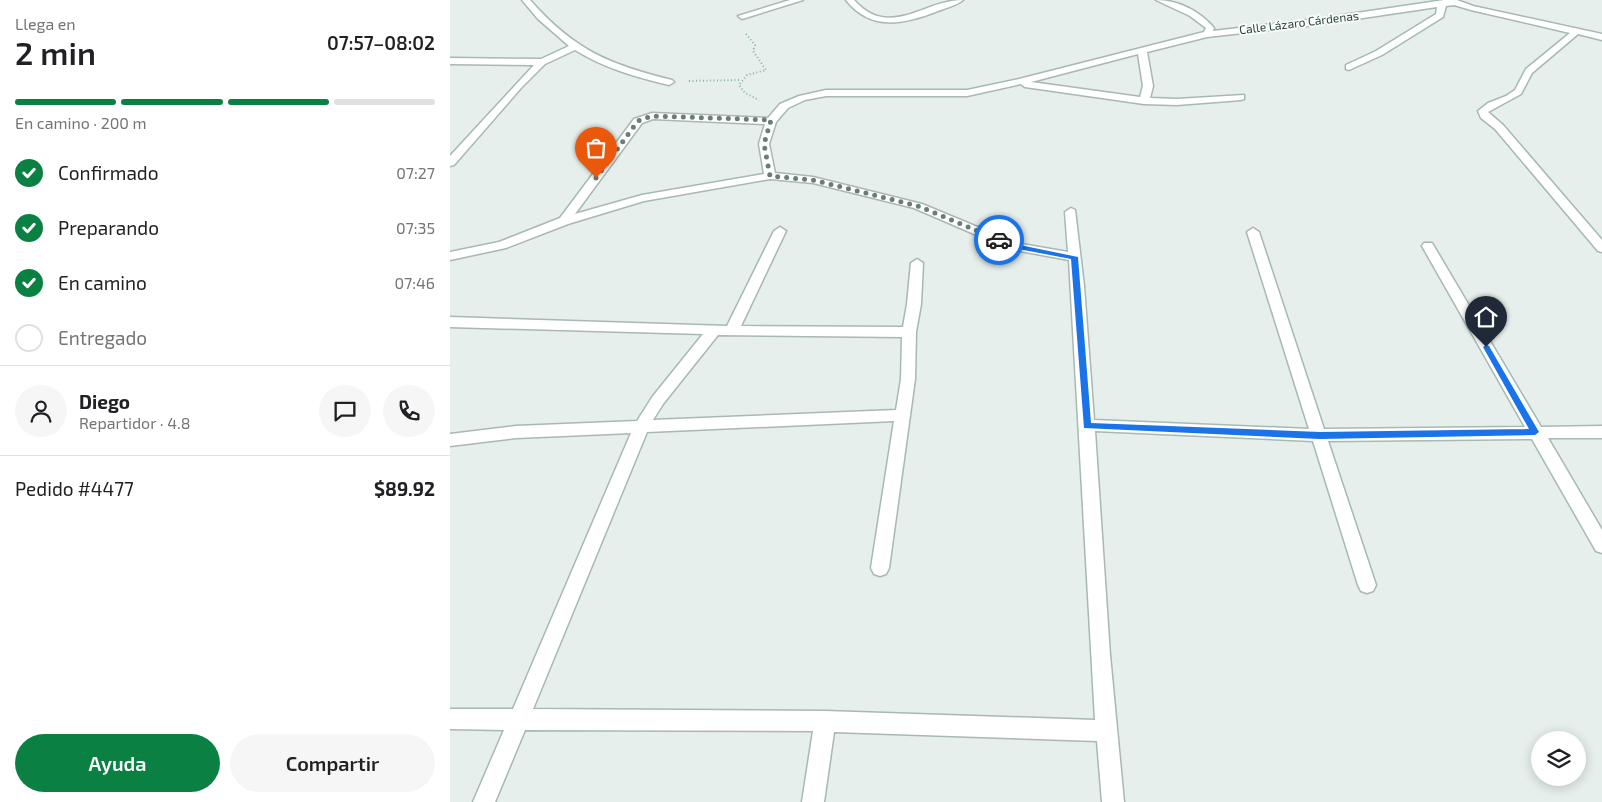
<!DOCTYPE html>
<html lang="es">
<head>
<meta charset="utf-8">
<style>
  :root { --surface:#fff; --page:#f6f6f6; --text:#202124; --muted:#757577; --line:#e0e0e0; --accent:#0b8043 }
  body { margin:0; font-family:"Exo 2",sans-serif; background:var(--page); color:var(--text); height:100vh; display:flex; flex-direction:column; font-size:19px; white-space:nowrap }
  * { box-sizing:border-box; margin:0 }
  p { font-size:16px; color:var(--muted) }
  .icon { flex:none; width:28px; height:28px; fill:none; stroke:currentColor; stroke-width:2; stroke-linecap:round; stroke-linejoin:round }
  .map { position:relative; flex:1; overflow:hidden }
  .drawer { display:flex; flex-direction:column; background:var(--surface); width:450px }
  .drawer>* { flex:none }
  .controls { position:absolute; left:1081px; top:731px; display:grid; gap:10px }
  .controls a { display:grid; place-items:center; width:55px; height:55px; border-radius:50%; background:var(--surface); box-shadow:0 2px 12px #0003; font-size:25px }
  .pin { position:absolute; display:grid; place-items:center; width:42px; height:42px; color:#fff; margin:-51px -21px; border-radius:50% 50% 50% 0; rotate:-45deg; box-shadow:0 0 5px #0007 }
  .pin .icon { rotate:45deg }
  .courier { position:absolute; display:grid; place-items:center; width:50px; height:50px; margin:-25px; border:4px solid #1a73e8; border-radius:50%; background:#fff; color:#222; box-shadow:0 1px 6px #0007 }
  .overview em { font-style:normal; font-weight:600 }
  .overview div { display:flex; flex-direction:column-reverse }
  .overview { display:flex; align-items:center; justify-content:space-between; height:85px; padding:0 15px }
  h1 { font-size:32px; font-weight:600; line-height:38px }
  .bar { display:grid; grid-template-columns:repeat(4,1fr); gap:8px 5px; align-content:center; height:60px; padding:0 15px }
  .bar i { height:6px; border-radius:4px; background:var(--line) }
  .bar .current { background:var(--accent) }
  .bar p { grid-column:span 4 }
  .line { display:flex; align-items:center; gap:12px; padding:0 15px; border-top:1px solid var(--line) }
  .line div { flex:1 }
  .round { display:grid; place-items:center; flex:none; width:52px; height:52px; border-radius:26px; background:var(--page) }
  ol { padding:0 15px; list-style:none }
  li { display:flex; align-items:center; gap:15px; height:55px }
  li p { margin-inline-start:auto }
  li .icon { padding:5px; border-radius:50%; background:var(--accent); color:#fff; stroke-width:4 }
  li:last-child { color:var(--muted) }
  li i { width:28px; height:28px; border:2px solid var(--line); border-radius:50% }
  .primary-button { display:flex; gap:10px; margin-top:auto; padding:10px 15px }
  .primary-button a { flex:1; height:58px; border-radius:30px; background:var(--accent); color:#fff; font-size:20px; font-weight:600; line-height:58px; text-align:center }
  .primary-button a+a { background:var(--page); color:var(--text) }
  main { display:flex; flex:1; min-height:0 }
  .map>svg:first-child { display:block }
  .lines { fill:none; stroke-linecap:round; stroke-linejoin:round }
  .minor-casing { stroke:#a8b8b2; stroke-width:3 }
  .path { stroke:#86b3a5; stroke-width:2; stroke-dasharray:1 2.5; stroke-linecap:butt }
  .minor { fill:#fff; fill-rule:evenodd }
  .route { fill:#1a73e8 }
  .done { stroke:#687f78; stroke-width:5; stroke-dasharray:0 9 }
  .labels { text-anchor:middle; stroke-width:4; stroke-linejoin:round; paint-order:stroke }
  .far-street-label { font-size:12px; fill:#24423a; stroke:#f7fbf9 }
</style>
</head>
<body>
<main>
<section class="drawer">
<div class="overview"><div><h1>2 min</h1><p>Llega en</p></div><em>07:57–08:02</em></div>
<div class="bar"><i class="current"></i><i class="current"></i><i class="current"></i><i></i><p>En camino · 200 m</p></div>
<ol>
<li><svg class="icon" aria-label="check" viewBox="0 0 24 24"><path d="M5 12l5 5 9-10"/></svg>Confirmado<p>07:27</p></li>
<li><svg class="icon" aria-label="check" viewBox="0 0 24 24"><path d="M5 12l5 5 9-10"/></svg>Preparando<p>07:35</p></li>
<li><svg class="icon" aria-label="check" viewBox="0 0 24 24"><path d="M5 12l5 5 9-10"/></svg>En camino<p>07:46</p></li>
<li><i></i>Entregado</li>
</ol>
<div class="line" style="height:90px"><a class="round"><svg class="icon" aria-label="person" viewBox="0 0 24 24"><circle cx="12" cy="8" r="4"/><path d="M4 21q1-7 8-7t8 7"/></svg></a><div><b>Diego</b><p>Repartidor · 4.8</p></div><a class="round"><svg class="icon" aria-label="chat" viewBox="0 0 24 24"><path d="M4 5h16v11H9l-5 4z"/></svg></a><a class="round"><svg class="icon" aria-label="phone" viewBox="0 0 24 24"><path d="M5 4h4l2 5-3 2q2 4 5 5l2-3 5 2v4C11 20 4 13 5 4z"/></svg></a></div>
<div class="line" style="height:65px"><div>Pedido #4477</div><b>$89.92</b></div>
<div class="primary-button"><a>Ayuda</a><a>Compartir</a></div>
</section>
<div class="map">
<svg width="1152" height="802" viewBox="0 0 1152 802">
  <rect width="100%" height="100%" fill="#e6efeb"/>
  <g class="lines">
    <g class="minor-casing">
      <g id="minor">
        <path d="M72,0H80C124,50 160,65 222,80L224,82L219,85C186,77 154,68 125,50L95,64L71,88L4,165L0,166V156L84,65L0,64V58L91,59L119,46L88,19Z"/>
        <polygon points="340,0 353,0 292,19 288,16"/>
        <path d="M396,0H404C440,40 473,0 513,0C507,5 496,8 488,11C455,24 421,32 396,0Z"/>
        <path d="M706,0C728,0 750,11 764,28L763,31L866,19L994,0H1007L1023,6L1152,34V40L1128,34L1082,73L1071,94L1038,112L1053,125L1152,240V252L1148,251L1045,129L1031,118L1028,111L1038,103L1056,96L1065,90L1076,69L1120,33L1021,10L1004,5L996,6L993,17L932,55L899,70L896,69V65L926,51L986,14L987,7L866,25L757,37L697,52L703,86L700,98L727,99L794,95V99L791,100L727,105L694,104L575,87L571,84L517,96H376L355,100L338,108L326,122L319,144L325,173L363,177L472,204L566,243L618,252L615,212L621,208L625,210L634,286L644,420L859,429L797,232L803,228L809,232L874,429L1075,427L972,246L974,243H982L1091,427L1152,426V438H1098L1152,530V553L1146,551L1082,439L878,441L926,585L923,591L917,593L911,591L908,585L863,441L645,431L660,655L674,802H652L647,741L384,732L374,802H352L363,731L75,730L45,802H23L54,730L0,729V709H63L181,433L66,438L0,446V434L66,426L187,421L203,396L253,334L0,327V317L277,326L324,231L330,227L336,231L291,326L453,327L457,304L461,263L467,259L473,263L471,304L466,332L465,379L439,568L436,574L430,576L424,574L421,568L444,421L197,432L83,709L375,711L645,720L619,260L559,249L464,208L363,183L320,179L194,201L118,224L56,248L0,260V252L49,242L110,218L184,119L202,113L318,118L330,104L349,96L376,90H517L569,79L754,32L756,28L740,16ZM688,54L693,86L690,97L581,82ZM203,119L315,124L309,144L314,174L192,195L125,214L192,123ZM268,335L452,337L451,379L446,410L203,420L213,404Z"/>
      </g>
    </g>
    <g class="path">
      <polyline points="296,34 305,45 303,51 316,70 297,75 289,85 295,93 309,100"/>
      <polyline points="239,81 291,80"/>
    </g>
    <use href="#minor" class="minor"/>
  </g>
  <polygon class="route" points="549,238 565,244 628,257 641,423 870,432 1079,429 1033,347 1036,345 1039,346 1089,432 1085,435 870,439 634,428 621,259 563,248 547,241 546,240"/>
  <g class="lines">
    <polyline class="done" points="146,178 188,121 202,116 321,120 314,144 320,176 363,180 468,206 549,240"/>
  </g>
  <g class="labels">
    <g class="far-street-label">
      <text transform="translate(849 23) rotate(-7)" y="4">Calle Lázaro Cárdenas</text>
    </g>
  </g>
</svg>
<div class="controls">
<a><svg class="icon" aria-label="layers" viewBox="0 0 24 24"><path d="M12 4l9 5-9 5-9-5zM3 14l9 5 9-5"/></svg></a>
</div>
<div class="pin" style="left:146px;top:178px;background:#ea580c"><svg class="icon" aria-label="bag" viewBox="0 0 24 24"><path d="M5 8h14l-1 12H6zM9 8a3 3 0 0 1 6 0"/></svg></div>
<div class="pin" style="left:1036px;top:347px;background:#1f2937"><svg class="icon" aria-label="home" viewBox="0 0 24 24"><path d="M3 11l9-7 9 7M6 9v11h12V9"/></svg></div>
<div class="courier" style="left:549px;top:240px"><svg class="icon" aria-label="car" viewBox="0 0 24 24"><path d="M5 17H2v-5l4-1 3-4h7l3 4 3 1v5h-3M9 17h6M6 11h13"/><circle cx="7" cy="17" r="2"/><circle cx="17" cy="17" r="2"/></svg></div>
</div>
</main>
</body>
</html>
